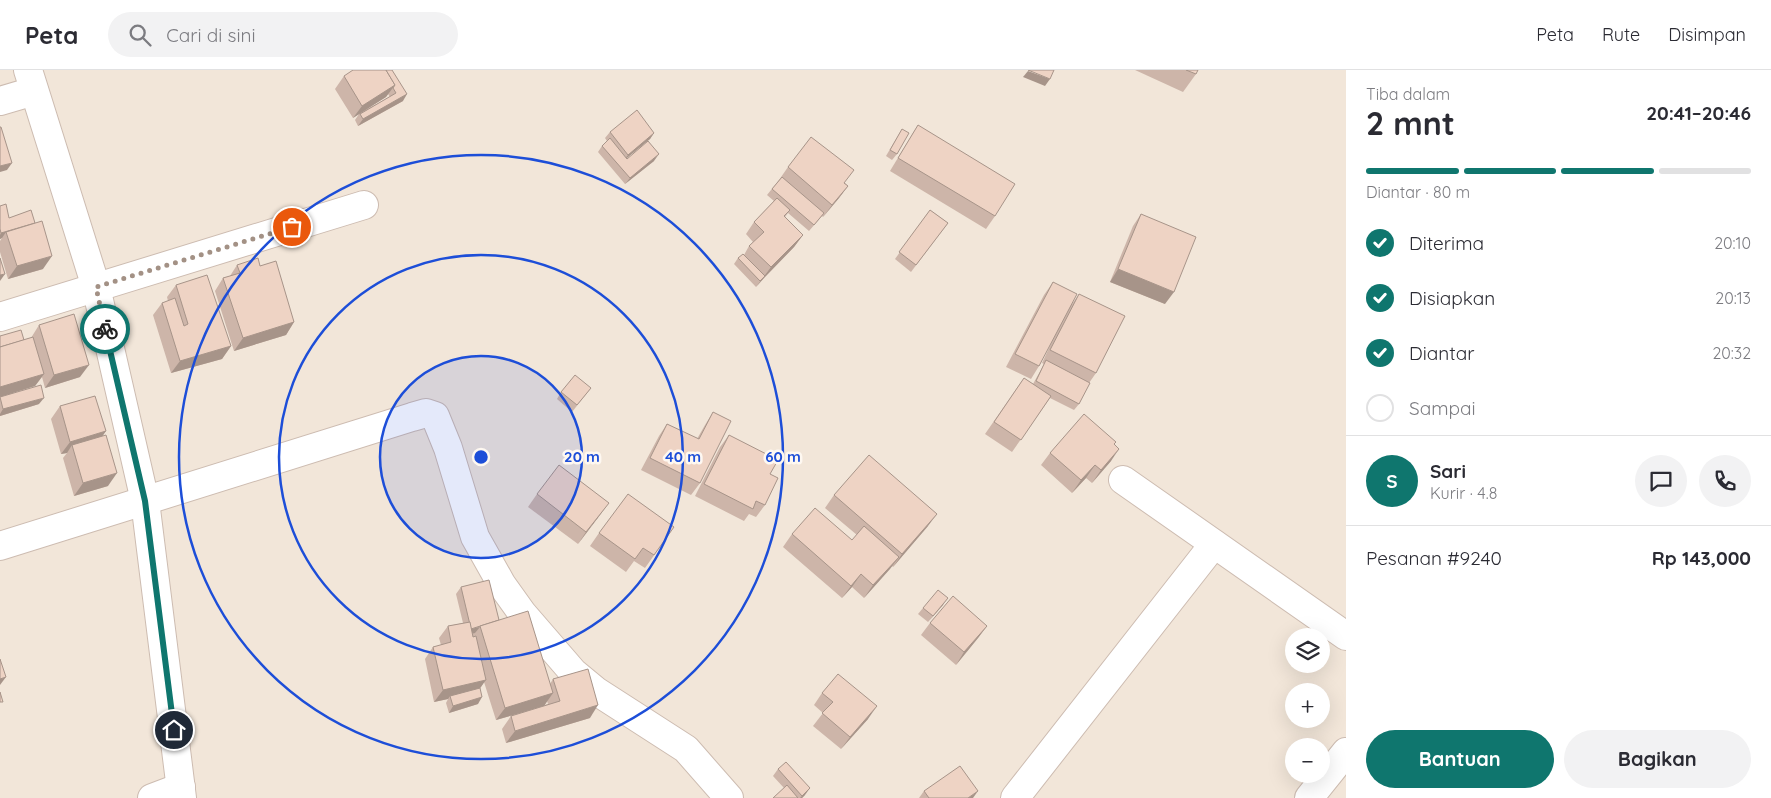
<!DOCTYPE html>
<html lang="id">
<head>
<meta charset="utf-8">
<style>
  :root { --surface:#fff; --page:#f2f2f3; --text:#2b2b33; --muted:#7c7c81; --line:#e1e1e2; --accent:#0f766e }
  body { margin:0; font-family:Quicksand,sans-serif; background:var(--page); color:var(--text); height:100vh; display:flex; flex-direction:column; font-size:19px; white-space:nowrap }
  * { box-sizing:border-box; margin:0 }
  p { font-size:16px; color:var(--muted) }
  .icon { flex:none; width:28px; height:28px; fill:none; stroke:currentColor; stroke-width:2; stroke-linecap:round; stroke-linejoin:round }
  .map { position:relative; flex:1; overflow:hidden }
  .panel { display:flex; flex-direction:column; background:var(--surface); width:425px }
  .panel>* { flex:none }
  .fabs { position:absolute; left:1285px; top:558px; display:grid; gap:10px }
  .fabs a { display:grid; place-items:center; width:45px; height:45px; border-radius:50%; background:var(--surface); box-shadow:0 5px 20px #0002; font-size:25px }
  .pin { position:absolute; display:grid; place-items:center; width:42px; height:42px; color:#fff; margin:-21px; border:2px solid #fff; border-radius:50%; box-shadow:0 1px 5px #0007 }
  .courier { position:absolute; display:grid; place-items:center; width:50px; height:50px; margin:-25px; border:4px solid #0f766e; border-radius:50%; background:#fff; color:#222; box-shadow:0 1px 6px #0007 }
  .summary em { font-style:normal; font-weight:700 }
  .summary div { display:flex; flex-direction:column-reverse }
  .summary { display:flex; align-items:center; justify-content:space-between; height:85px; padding:0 20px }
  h1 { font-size:32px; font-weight:700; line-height:38px }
  .bar { display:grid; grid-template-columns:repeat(4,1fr); gap:8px 5px; align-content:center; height:60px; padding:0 20px }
  .bar i { height:6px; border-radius:4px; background:var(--line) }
  .bar .current { background:var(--accent) }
  .bar p { grid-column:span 4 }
  .line { display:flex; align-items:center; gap:12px; padding:0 20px; border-top:1px solid var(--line) }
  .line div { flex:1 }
  .round { display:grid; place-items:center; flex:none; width:52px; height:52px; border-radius:26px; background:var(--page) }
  ol { padding:0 20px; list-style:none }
  li { display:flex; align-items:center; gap:15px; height:55px }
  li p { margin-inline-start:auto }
  li .icon { padding:5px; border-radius:50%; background:var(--accent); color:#fff; stroke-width:4 }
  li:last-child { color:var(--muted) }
  li i { width:28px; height:28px; border:2px solid var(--line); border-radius:50% }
  .button { display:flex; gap:10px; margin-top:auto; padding:10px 20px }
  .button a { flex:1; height:58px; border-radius:30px; background:var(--accent); color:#fff; font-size:20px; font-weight:700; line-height:58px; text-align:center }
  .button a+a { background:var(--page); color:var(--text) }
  header { display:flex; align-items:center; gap:30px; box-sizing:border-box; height:70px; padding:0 25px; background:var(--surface); border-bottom:1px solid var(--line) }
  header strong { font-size:24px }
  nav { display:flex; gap:28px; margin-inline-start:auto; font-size:18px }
  .search { width:350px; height:45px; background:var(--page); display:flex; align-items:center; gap:12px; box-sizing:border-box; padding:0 18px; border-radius:28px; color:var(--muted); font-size:19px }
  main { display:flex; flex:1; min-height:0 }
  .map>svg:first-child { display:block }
  .residential { fill:#f2e6d9; fill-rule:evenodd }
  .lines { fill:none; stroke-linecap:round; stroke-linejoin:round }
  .street-casing { stroke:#cdbcb1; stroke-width:30 }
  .street { stroke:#fff; stroke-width:28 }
  .wall { fill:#cdb5a9; fill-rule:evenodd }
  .shaded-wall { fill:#a79489 }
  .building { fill:#eed3c4; stroke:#a79489 }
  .done { stroke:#a39185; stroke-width:5; stroke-dasharray:0 9 }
  .route { stroke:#0f766e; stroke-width:6 }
  .ring { fill:none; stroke:#1d4ed8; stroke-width:2.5 }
  .centre { fill:#1d4ed8; stroke:#fef8f1; stroke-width:2.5 }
  .ring-label { font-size:15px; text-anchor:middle; font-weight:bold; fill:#1d4ed8; stroke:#fef8f1; stroke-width:5; stroke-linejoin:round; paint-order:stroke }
</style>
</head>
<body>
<header>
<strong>Peta</strong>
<div class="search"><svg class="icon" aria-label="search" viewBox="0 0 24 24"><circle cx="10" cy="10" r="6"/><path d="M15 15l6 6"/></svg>Cari di sini</div>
<nav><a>Peta</a><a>Rute</a><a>Disimpan</a></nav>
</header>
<main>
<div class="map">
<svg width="1346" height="728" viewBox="0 0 1346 728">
  <rect width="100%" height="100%" fill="#fbf4ea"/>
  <path class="residential" d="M0,0H1346V728H0ZM1294,566H1321V594H1294ZM1294,621H1321V649H1294ZM1294,676H1321V704H1294Z"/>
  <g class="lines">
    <g class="street-casing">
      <g id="street">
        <polyline points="28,0 96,217 145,431 182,728"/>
        <polyline points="0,31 34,21"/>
        <polyline points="0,247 364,135"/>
        <polyline points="1123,410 1346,566"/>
        <polyline points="0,476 412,347 426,343 435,346 448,378 475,467 502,515 522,543 573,602 596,621 686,679 729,728"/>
        <polyline points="152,728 181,717"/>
        <polyline points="1015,728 1214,474"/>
        <polyline points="1309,728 1346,682"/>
      </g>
    </g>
    <use href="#street" class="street"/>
  </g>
  <g class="wall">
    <path d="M392,0L403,31L358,56L355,50L359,44L353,48L335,19L344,6ZM388,24L390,27L365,40L386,27Z"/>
    <polygon points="1135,0 1198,0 1196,4 1183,22"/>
    <polygon points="918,55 995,146 986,159 890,101 910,68"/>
    <polygon points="902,59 897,84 892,90 886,86"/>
    <polygon points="610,62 654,63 650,69 627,88 654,91 625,114 598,82 602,76 607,71 605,68"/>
    <polygon points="788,97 845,113 848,116 839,128 823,147 822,146 809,161 788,143 785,147 803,165 794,177 764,208 756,217 734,194 738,188 744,185 749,176 753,172 746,164 754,152 774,131 767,125 779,110"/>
    <polygon points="0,136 9,148 43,199 8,209 0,182 0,171 2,168 0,169"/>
    <polygon points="930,140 948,153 911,202 895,189"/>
    <polygon points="1141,144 1165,234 1110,212 1133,156"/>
    <polygon points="237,195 294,252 286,265 234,281 215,221 223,208 230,206"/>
    <polygon points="1053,212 1072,234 1079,224 1096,303 1089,313 1079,334 1074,340 1050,328 1012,382 985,364 1024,308 1033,314 1044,294 1042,293 1057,261 1039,296 1031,309 1006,297 1044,225"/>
    <polygon points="176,215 231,276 222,289 171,303 153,245 162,233 168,231 167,227"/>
    <polygon points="39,255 80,307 45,318 42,307 35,316 12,323 39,334 0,346 0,266 24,270 31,268"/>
    <polygon points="591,318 572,342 557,329 561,322"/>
    <polygon points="60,336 106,361 102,366 108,416 74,426 63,388 67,383 61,384 51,349"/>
    <polygon points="713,342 700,413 691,425 641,400 659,366 667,354 697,369 705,355"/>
    <polygon points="729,365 770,404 765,435 756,447 749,444 744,451 695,426 720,377"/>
    <polygon points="1116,372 1114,374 1111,391 1092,413 1086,408 1072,423 1041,395 1050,383"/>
    <polygon points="537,424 600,445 578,474 528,437"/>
    <polygon points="834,425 928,456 893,497 892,496 864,528 852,517 842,528 783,477 792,464 852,470 857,465 825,438"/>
    <polygon points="674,457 645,498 634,491 626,502 590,476 599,463"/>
    <polygon points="461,517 499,550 550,614 553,609 590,648 506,673 502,659 511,646 548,634 547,631 544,636 496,650 484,612 480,619 478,634 449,643 446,633 448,629 434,632 425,589 433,577 441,575 439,568 448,556 463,553 456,524"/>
    <polygon points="943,535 928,552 918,544 923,538"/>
    <polygon points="930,553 987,556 978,568 956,595 921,565"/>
    <polygon points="822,623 868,649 841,679 813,656 823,643 814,635"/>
    <polygon points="778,699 805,725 802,728 773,728 784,718 773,706"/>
    <polygon points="924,721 973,728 919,728"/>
  </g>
  <g class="shaded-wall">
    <polygon points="1028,1 1050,9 1045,16 1023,7"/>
    <polygon points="395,15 386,27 353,48 362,36"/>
    <polygon points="407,24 403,31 358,56 363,49"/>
    <polygon points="654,63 650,69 623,91 628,85"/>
    <polygon points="659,84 654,91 625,114 630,108"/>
    <polygon points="12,93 7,100 0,102 0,96"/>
    <polygon points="848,116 839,128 823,147 832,135"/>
    <polygon points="35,153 6,162 2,168 0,169 0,165 1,163"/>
    <polygon points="803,165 794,177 764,208 756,217 771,197"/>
    <polygon points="52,186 43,199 8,209 17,196"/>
    <polygon points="1118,199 1174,222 1165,234 1110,212"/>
    <polygon points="5,204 0,211 0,205"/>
    <polygon points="294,252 286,265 234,281 243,268"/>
    <polygon points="231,276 222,289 171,303 180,291"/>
    <polygon points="89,295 80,307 45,318 54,305"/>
    <polygon points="44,304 35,316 0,327 0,317"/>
    <polygon points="44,328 39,334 0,346 0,344 3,339"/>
    <polygon points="106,361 97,374 72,375 67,383 61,384 70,372"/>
    <polygon points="1119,379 1111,391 1092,413 1101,400"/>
    <polygon points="1095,395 1086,408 1072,423 1081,410"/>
    <polygon points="117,403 108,416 74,426 83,413"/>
    <polygon points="609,433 600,445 578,474 586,462"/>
    <polygon points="937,444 928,456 893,497 902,484"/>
    <polygon points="899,487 890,499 864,528 873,515"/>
    <polygon points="861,504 852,517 842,528 851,516"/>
    <polygon points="948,528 943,535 928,552"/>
    <polygon points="987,556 978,568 956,595 964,582"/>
    <polygon points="480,557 475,563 467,565 471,559"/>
    <polygon points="6,607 0,615 0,609"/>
    <polygon points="486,610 477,622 450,626 448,629 434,632 443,620"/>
    <polygon points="553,623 544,636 496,650 505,638"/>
    <polygon points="482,627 478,634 449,643 453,636"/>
    <polygon points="598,635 590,648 506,673 515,661"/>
    <polygon points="877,636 868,649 841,679 850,667"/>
    <polygon points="810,718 805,725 802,728 800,728"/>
    <polygon points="978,721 973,728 968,728"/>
  </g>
  <g class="building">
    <polygon points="353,0 386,0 395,15 362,36 344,6"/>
    <polygon points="386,0 392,0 407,24 363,49 360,44 396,23 393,18 395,15"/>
    <polygon points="1028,0 1054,0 1050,9"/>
    <polygon points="1186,0 1198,0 1196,4"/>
    <polygon points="637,40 654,63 628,85 610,62"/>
    <polygon points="918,55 1015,114 995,146 898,88"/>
    <polygon points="0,57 1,57 12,93 0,96"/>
    <polygon points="902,59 909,63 897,84 890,80"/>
    <polygon points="811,67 854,100 844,113 848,116 832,135 788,97"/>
    <polygon points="610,68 627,89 648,71 659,84 630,108 602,76"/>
    <polygon points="782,107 824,143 814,155 772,119"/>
    <polygon points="777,128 790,140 784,146 803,165 771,197 749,176 764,162 754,152"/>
    <polygon points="6,134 9,148 31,140 35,153 1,163 0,159 0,136"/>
    <polygon points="930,140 948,153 916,195 899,182"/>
    <polygon points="1141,144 1196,167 1174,222 1118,199"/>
    <polygon points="42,151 52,186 17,196 6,162"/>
    <polygon points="743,184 765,206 760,211 738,188"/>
    <polygon points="0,188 5,204 0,205"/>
    <polygon points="258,188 260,196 276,191 294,252 243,268 223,208 240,203 237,195"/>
    <polygon points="207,205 231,276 180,291 162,233 175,228 184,256 188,254 176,215"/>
    <polygon points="1053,212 1077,224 1039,296 1015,284"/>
    <polygon points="1079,224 1125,246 1096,303 1050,280"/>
    <polygon points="74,244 89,295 54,305 39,255"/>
    <polygon points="21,260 24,270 0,277 0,266"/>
    <polygon points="33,267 44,304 0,317 0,277"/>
    <polygon points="1046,290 1090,313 1079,334 1036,311"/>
    <polygon points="575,305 591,318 577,335 561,322"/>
    <polygon points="1024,308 1051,326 1021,370 994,352"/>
    <polygon points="41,315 44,328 3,339 0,327"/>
    <polygon points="95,326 106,361 70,372 60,336"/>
    <polygon points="713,342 731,351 700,413 650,388 667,354 699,369"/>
    <polygon points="1084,344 1116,372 1114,374 1119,379 1101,400 1095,395 1081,410 1050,383"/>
    <polygon points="106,365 117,403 83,413 72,375"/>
    <polygon points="729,365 778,390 770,404 778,408 765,435 756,431 753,439 704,414"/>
    <polygon points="869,385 937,444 902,484 834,425"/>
    <polygon points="559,395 609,433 586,462 537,424"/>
    <polygon points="628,424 674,457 654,485 643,478 635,489 599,463"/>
    <polygon points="815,438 852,470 864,456 899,487 873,515 861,504 851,516 792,464"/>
    <polygon points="489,510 499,550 471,559 461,517"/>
    <polygon points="938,520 948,528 933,546 923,538"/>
    <polygon points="953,526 987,556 964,582 930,553"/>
    <polygon points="528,541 553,623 505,638 480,556"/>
    <polygon points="470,552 473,567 476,566 486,610 443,620 433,577 451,572 448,556"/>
    <polygon points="0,589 6,607 0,609"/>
    <polygon points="588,599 598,635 515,661 511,646 560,631 553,609"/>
    <polygon points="838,604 877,636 850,667 822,643 833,632 822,623"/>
    <polygon points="480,618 482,627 453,636 450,626"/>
    <polygon points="0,622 3,632 0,632"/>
    <polygon points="786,692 810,718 802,726 778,699"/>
    <polygon points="960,696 978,721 968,728 929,728 924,721"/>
    <polygon points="787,715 798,728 773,728"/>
  </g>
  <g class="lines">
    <polyline class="done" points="105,259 96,217 292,157"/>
    <polyline class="route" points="105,259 145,431 174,660"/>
  </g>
  <circle cx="481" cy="387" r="101" fill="#1d4ed8" fill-opacity=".12"/>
  <g class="ring">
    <circle cx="481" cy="387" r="101"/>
    <circle cx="481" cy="387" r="202"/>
    <circle cx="481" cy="387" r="302"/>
  </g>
  <circle cx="481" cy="387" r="8" class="centre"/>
  <g class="ring-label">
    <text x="582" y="392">20 m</text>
    <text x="683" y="392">40 m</text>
    <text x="783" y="392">60 m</text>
  </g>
</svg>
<div class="fabs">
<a><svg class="icon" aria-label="layers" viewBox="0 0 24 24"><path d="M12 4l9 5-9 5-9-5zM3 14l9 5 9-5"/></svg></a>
<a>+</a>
<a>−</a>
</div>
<div class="pin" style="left:292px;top:157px;background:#ea580c"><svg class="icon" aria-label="bag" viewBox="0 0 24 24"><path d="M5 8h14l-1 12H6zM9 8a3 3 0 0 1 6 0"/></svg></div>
<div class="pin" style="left:174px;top:660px;background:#1f2937"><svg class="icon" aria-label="home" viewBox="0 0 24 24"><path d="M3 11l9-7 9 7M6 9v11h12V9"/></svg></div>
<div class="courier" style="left:105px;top:259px"><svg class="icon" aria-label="bike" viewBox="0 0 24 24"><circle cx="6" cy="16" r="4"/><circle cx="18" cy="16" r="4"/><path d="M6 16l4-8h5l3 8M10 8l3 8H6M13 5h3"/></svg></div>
</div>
<section class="panel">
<div class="summary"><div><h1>2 mnt</h1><p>Tiba dalam</p></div><em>20:41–20:46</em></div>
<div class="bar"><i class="current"></i><i class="current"></i><i class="current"></i><i></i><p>Diantar · 80 m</p></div>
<ol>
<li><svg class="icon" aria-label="check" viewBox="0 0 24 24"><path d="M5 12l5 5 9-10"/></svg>Diterima<p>20:10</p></li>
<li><svg class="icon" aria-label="check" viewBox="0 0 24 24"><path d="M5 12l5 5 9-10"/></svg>Disiapkan<p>20:13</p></li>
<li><svg class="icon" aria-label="check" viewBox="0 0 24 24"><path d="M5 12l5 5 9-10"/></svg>Diantar<p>20:32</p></li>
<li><i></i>Sampai</li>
</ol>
<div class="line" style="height:90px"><b class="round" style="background:var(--accent);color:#fff">S</b><div><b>Sari</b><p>Kurir · 4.8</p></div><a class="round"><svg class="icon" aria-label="chat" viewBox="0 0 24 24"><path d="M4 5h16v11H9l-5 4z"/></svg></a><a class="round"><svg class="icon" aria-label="phone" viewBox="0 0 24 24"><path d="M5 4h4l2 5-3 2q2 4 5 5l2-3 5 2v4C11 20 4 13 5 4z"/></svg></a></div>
<div class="line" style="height:65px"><div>Pesanan #9240</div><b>Rp 143,000</b></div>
<div class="button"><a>Bantuan</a><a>Bagikan</a></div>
</section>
</main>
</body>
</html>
